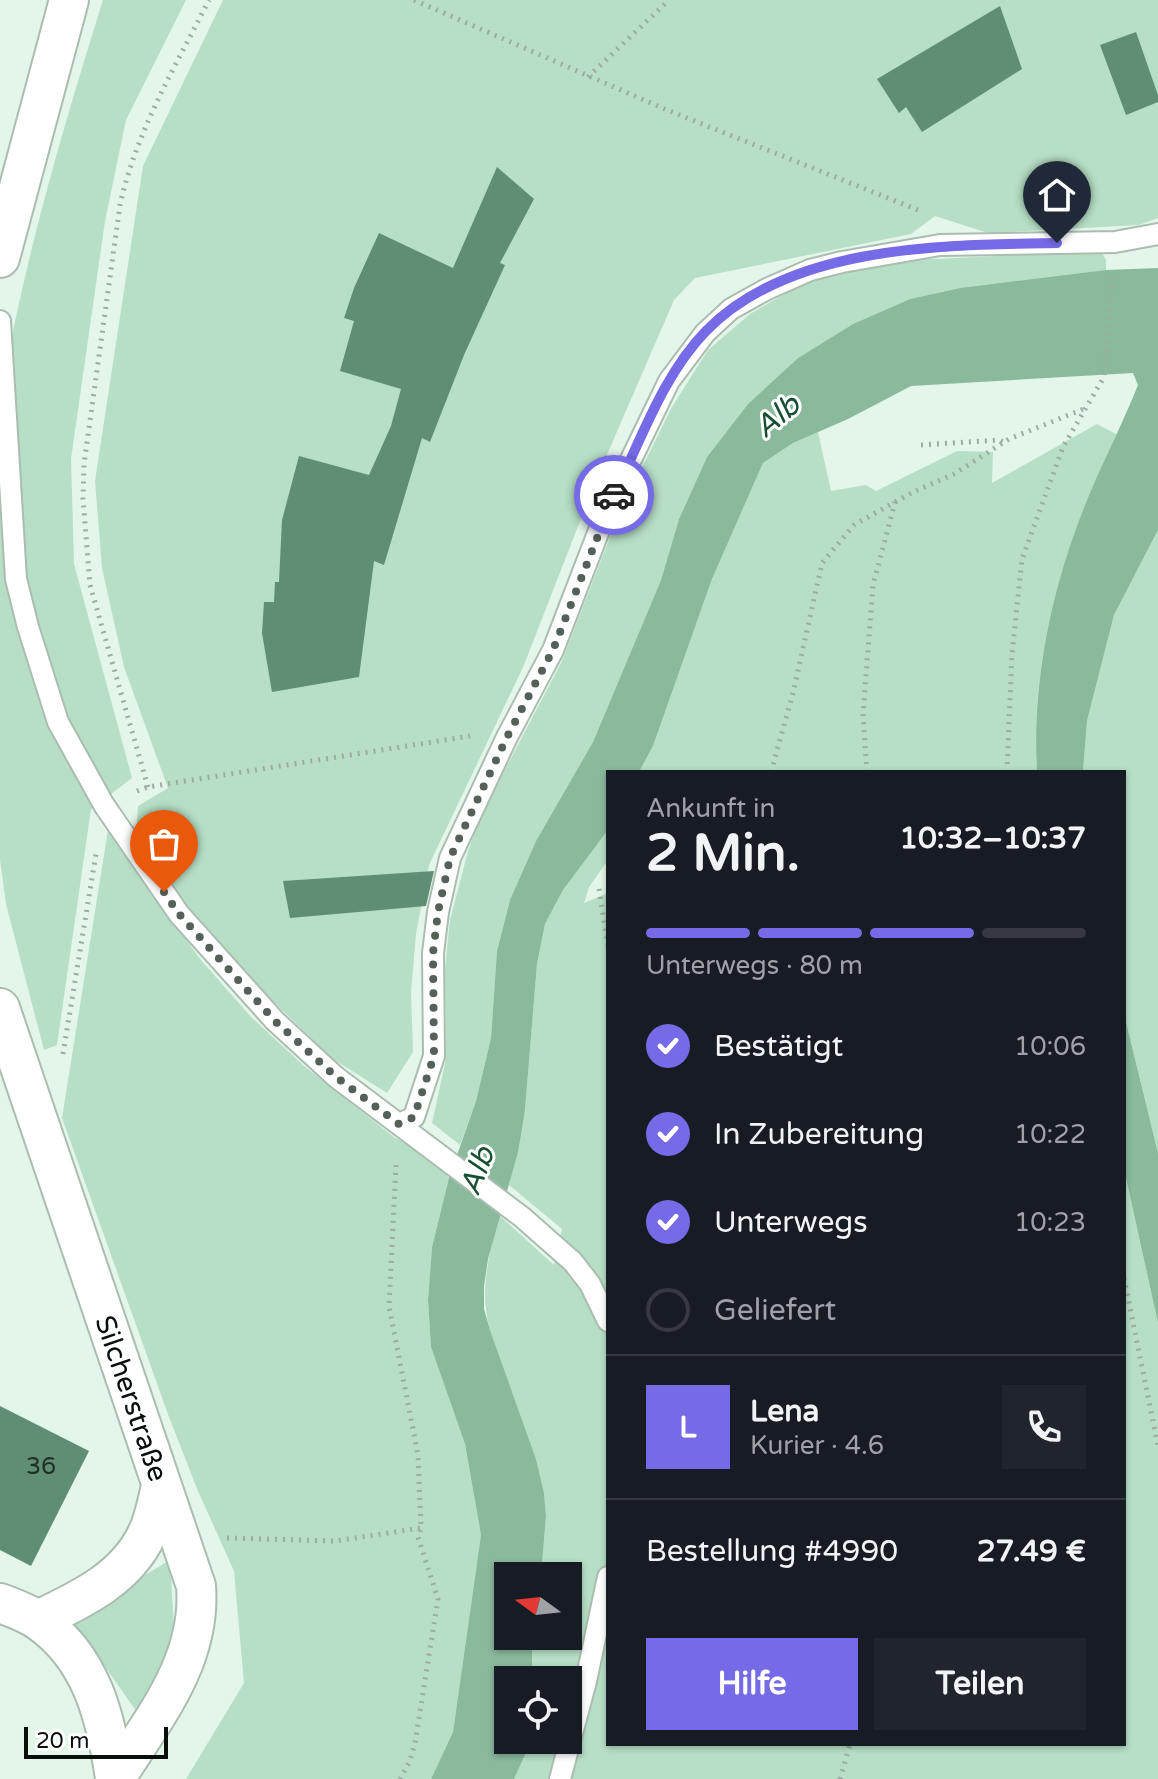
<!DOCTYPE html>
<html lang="de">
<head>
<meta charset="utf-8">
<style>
  :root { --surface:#171b24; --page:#20242c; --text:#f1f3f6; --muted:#9ea1a6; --line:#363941; --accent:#756be6 }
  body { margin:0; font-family:"Varela Round",sans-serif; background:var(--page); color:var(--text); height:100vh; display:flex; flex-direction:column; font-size:30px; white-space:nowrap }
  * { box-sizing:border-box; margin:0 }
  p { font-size:26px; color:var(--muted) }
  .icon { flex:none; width:44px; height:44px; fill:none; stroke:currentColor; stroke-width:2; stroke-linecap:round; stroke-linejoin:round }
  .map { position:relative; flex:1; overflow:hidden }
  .panel { position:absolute; left:606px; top:770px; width:520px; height:976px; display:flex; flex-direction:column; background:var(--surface); border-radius:0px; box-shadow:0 2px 6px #0004 }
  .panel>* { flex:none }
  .needle { width:52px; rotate:285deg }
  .fabs { position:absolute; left:494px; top:1562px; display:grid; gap:16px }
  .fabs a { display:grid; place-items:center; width:88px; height:88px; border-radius:0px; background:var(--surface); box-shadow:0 2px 6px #0004; font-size:40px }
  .scale { position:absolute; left:24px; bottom:20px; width:144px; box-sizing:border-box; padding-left:8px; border:4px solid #080f0b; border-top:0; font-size:22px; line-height:28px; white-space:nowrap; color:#080f0b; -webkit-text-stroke:6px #fff; paint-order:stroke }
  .pin { position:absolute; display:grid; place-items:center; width:68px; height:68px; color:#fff; margin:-82px -34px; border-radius:50% 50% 50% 0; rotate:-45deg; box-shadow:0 0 8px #0007 }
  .pin .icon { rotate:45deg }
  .courier { position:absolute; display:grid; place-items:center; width:80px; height:80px; margin:-40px; border:6px solid #756be6; border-radius:50%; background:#fff; color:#222; box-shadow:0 2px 10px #0007 }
  .summary em { font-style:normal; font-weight:700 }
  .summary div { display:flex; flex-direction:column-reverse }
  .summary { display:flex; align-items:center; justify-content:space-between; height:136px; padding:0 40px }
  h1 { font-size:52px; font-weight:700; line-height:60px }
  .bar { display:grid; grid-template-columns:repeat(4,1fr); gap:12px 8px; align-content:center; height:96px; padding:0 40px }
  .bar i { height:10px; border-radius:6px; background:var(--line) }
  .bar .selected { background:var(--accent) }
  .bar p { grid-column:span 4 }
  .line { display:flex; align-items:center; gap:20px; padding:0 40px; border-top:2px solid var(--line) }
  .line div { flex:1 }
  .round { display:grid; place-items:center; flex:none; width:84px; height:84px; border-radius:0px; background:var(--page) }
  ol { padding:0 40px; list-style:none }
  li { display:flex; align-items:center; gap:24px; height:88px }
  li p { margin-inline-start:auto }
  li .icon { padding:8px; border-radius:50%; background:var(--accent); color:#fff; stroke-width:4 }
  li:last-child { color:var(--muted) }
  li i { width:44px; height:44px; border:4px solid var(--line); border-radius:50% }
  .action { display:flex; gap:16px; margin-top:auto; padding:16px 40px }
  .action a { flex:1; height:92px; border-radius:0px; background:var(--accent); color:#fff; font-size:32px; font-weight:700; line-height:92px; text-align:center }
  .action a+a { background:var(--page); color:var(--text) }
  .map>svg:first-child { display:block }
  .green { fill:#b6dfc5 }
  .water { fill:#8ab99c }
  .building { fill:#608e72 }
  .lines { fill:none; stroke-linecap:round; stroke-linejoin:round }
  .lane-casing { stroke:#abbdb1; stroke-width:24 }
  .street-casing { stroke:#abbdb1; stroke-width:42 }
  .path { stroke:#9daca2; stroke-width:5; stroke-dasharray:2 6; stroke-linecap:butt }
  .lane { stroke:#fff; stroke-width:20 }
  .street { stroke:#fff; stroke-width:38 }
  .done { stroke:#556059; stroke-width:8; stroke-dasharray:0 14.4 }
  .route { stroke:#756be6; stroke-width:10 }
  .labels { text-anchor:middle; stroke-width:6; stroke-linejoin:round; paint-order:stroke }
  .number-label { font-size:24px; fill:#1e2f25 }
  .street-label { font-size:28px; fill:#080f0b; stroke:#fff }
  .water-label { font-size:30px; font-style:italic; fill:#174f32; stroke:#fff }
</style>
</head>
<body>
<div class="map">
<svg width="1158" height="1779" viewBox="0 0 1158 1779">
  <rect width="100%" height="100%" fill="#e3f6e9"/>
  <g class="green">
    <path d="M103,0H186L126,120L105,221L71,459L74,564L132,778L91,809L57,1045L44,1050L6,904L0,859V400C23,264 62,131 103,0Z"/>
    <polygon points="223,0 1158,0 1158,218 1139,225 988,233 935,216 911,234 695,278 674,300 596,480 524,665 429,865 416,934 411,993 413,1052 387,1093 333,1059 225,955 147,856 137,823 138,806 168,788 124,667 102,568 95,481 143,166"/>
    <polygon points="1101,251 1106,260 1106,270 960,288 910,299 853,324 798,358 748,404 707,457 679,519 661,580 593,742 536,841 510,900 497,951 491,1038 476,1101 460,1145 432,1123 446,1059 445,969 450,920 468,851 482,813 561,663 619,514 672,407 708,350 750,314 793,289 824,277 914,260"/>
    <path d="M1097,424L1118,435C1067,539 1029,655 1037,772H639L653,746L712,579L763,463L793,443L818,432L831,491L866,485L876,491L957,451L993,452L992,483Z"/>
    <polygon points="1158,530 1158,1153 1124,1014 1124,772 1083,772 1087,721 1114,615"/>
    <polygon points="108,830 200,959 252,1018 303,1065 395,1138 429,1153 449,1178 432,1247 428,1300 431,1347 465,1444 481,1535 453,1732 431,1779 186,1779 244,1683 234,1571 198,1491 169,1417 62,1118"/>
    <path d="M608,830V860L589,887L584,903L608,893V1744H1124V1169L1158,1323V1779H514L525,1755L527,1740H568V1680H532V1636H568V1576H541L546,1516L544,1493L536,1459L490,1330C479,1291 489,1254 499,1215L554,1265L562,1229L509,1185L525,1110L537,964L545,924L563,890Z"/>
    <polygon points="170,1560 175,1646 141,1718 72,1619"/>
  </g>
  <g class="water">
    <path d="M1158,268V530L1114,615L1087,721L1083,772H1037C1031,676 1055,574 1093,486C1108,452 1124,420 1138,385L1133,373L911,386L848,419L793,443L763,463L712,579L653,746L639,772H608V830L563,890L545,924L537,964L525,1110L518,1152L488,1259L484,1286V1309L490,1330L536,1459L544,1493L546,1516L541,1576H508V1636H532V1680H508V1740H527L525,1755L514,1779H431L453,1732L481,1535L465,1444L431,1347L428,1300L432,1247L449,1178L476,1101L491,1038L497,951L510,900L536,841L593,742L661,580L679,519L707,457L748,404L798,358L853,324L910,299L960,288L1106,270Z"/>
    <polygon points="1124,1014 1158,1153 1158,1323 1124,1169"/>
  </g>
  <g class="building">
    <polygon points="1000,6 1022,69 922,132 906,107 899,113 877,79"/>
    <polygon points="1136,32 1158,95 1158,102 1126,115 1100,45"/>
    <polygon points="497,167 534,199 500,263 505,265 464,355 430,442 422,438 384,565 374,561 359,677 272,692 262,633 264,602 274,602 275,582 279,582 282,520 299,456 369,475 391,426 401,389 340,371 354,321 344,318 354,288 379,233 453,268"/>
    <polygon points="434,871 426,906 290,918 283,881"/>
    <polygon points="0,1406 89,1451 31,1566 0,1550"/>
  </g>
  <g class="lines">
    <g class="lane-casing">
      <g id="lane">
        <polyline points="0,321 16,579 28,627 58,722 104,805 179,914 275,1021 336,1077 522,1217 573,1262 590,1284 608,1321"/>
        <polyline points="399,1124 414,1117 434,1056 433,953 438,912 450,858 507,737 553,650 608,507 669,381 705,333 731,309 767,289 810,270 842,262 940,245 1115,242 1158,234"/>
        <polyline points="560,1779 586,1681 608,1577"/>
      </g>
    </g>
    <g class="street-casing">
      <g id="street">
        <polyline points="0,258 69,0"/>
        <path id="s1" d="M0,1008L196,1586C202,1661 153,1719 115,1779"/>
        <path d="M0,1603C13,1608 28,1613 39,1621C92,1658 106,1718 115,1778"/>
        <path d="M38,1620C80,1600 126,1579 147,1534C154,1520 157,1502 161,1487"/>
      </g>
    </g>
    <g class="path">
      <polyline points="414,0 667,110 923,212"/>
      <polyline points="588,77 669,0"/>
      <polyline points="921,445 999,440 1003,442"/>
      <polyline points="771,772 793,693 822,563 854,525 913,492 954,474 1009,439 1086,408"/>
      <polyline points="867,772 863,715 873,585 895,502"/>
      <polyline points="1007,772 1012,654 1022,559 1063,447 1104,377 1112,275"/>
      <path d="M148,787L90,585L83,499L84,464L120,205C136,132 175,67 209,0"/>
      <polyline points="137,791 148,787 470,736"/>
      <polyline points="599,889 608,946"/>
      <polyline points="63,1054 96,854"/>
      <polyline points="396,1165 389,1306 418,1455 421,1528 418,1537 438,1599 415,1743 410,1761 400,1779"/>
      <polyline points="1124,1278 1158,1446"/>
      <polyline points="227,1538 335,1541 421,1528"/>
      <polyline points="840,1779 850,1744"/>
    </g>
    <use href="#lane" class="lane"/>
    <use href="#street" class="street"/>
  </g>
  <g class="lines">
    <polyline class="done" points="164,892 179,914 275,1021 336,1077 399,1124 414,1117 434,1056 433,953 438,912 450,858 507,737 553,650 614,495"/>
    <path class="route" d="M614,495C641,440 663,375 706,331C791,244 945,245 1057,243"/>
  </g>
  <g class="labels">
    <g class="number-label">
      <text x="41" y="1474">36</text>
    </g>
    <g class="street-label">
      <text dy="10" stroke="none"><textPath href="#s1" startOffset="412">Silcherstraße</textPath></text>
    </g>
    <g class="water-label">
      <text transform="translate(777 416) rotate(-40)" y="10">Alb</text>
      <text transform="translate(477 1171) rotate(-70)" y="10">Alb</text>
    </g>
  </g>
</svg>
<div class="fabs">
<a><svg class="needle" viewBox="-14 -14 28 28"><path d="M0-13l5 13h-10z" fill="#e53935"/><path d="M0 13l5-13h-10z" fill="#9ea1a6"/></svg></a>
<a><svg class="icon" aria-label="locate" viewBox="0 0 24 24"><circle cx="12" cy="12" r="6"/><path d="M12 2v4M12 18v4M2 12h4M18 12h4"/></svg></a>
</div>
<div class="scale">20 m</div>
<div class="pin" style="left:164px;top:892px;background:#ea580c"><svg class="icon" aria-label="bag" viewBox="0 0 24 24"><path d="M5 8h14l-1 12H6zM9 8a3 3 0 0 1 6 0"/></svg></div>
<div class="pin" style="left:1057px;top:243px;background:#1f2937"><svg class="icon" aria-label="home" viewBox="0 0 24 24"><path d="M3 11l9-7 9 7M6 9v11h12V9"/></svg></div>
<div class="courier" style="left:614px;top:495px"><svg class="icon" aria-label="car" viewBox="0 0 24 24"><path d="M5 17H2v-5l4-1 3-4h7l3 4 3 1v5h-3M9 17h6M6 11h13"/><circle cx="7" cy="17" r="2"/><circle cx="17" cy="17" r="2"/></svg></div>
<section class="panel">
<div class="summary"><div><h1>2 Min.</h1><p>Ankunft in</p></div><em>10:32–10:37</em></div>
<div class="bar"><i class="selected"></i><i class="selected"></i><i class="selected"></i><i></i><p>Unterwegs · 80 m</p></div>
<ol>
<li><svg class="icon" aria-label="check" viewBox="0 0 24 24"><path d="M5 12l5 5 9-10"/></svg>Bestätigt<p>10:06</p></li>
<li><svg class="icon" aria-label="check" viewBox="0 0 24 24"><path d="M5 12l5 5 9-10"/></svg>In Zubereitung<p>10:22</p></li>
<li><svg class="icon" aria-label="check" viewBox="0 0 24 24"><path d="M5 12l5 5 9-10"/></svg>Unterwegs<p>10:23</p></li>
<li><i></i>Geliefert</li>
</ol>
<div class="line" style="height:144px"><b class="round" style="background:var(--accent);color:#fff">L</b><div><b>Lena</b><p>Kurier · 4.6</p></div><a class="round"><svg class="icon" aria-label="phone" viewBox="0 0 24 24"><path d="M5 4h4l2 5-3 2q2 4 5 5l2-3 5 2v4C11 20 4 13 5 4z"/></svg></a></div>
<div class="line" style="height:104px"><div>Bestellung #4990</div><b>27.49 €</b></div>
<div class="action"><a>Hilfe</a><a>Teilen</a></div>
</section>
</div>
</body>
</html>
